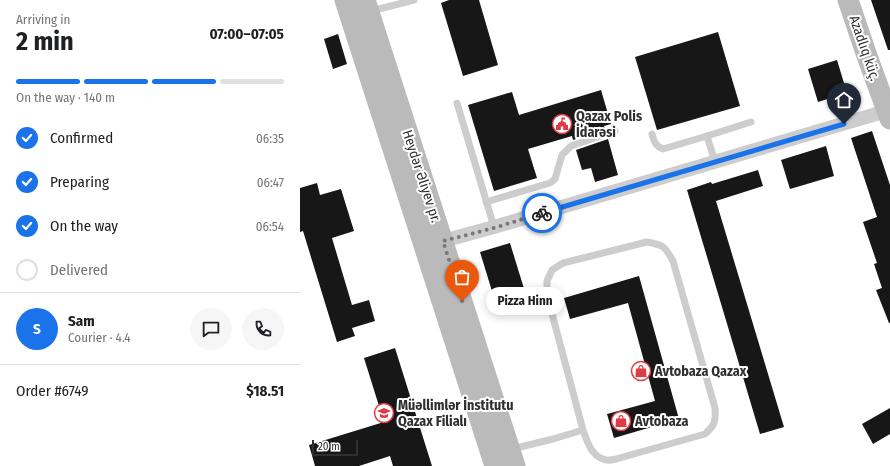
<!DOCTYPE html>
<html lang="en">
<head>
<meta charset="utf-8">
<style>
  :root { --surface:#fff; --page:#f6f6f6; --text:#202124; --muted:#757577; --line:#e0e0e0; --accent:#1a73e8 }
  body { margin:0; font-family:"Fira Sans Condensed",sans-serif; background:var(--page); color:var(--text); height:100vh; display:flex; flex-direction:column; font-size:15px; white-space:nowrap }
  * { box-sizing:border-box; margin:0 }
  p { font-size:13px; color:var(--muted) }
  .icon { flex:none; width:22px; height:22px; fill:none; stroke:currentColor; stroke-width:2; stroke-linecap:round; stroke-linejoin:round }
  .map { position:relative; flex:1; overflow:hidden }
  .side { display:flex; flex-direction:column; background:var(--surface); width:300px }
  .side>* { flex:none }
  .scale { position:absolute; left:12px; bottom:10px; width:46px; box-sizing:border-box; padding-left:4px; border:2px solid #303030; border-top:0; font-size:11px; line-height:14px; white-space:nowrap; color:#303030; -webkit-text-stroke:3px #fff; paint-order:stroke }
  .pin { position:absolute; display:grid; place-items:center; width:34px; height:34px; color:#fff; margin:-41px -17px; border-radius:50% 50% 50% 0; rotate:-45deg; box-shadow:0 0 4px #0007 }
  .pin .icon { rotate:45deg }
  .courier { position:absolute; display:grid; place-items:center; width:40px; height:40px; margin:-20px; border:3px solid #1a73e8; border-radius:50%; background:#fff; color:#222; box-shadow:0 1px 5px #0007 }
  .bubble { position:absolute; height:28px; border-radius:14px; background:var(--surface); box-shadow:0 2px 10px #0003; font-size:13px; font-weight:700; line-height:28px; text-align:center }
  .headline em { font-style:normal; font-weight:700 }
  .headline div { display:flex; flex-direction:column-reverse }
  .headline { display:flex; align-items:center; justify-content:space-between; height:68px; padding:0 16px }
  h1 { font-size:26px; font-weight:700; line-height:30px }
  .bar { display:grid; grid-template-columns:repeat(4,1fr); gap:6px 4px; align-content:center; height:48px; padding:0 16px }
  .bar i { height:5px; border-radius:3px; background:var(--line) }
  .bar .on { background:var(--accent) }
  .bar p { grid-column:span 4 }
  .line { display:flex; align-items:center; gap:10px; padding:0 16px; border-top:1px solid var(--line) }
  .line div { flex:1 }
  .round { display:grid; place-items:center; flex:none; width:42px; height:42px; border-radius:21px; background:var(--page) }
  ol { padding:0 16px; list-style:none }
  li { display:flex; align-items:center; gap:12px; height:44px }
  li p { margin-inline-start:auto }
  li .icon { padding:4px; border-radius:50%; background:var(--accent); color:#fff; stroke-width:4 }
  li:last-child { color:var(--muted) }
  li i { width:22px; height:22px; border:2px solid var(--line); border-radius:50% }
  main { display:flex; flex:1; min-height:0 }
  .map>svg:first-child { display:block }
  .building { fill:#171717 }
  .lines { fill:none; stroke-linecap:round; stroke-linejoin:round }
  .lane { stroke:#cdcdcd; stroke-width:7 }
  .street { stroke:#cdcdcd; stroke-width:14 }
  .secondary { stroke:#bababa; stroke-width:21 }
  .done { stroke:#787878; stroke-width:4; stroke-dasharray:0 7.2 }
  .route { stroke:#1a73e8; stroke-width:5 }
  .labels { text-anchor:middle; stroke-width:4; stroke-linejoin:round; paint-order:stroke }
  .street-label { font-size:14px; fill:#303030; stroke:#fff }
  .poi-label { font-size:14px; font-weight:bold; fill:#303030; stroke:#fff; text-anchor:start }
</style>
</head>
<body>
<main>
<section class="side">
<div class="headline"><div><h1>2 min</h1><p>Arriving in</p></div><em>07:00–07:05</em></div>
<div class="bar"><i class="on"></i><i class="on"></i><i class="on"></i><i></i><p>On the way · 140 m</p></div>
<ol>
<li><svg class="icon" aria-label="check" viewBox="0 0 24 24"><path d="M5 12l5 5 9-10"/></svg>Confirmed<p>06:35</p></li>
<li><svg class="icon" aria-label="check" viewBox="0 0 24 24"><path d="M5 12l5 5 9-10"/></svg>Preparing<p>06:47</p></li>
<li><svg class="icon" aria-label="check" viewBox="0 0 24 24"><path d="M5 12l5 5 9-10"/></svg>On the way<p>06:54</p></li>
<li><i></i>Delivered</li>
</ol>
<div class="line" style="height:72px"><b class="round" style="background:var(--accent);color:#fff">S</b><div><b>Sam</b><p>Courier · 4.4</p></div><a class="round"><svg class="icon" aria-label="chat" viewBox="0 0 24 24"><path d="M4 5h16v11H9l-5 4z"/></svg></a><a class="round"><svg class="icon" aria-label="phone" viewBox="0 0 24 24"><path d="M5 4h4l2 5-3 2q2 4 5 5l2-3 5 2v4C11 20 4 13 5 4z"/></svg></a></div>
<div class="line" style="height:52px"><div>Order #6749</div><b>$18.51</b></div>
</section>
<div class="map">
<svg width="590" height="466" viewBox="0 0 590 466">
  <rect width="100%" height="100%" fill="#fff"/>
  <g class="building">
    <polygon points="149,0 179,0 198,65 163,76 141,3"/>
    <polygon points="571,0 590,0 590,50 588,50"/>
    <polygon points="418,32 440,106 357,130 335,57"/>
    <polygon points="38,34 47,64 33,69 24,39"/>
    <polygon points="537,60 547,93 518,102 508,69"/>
    <polygon points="301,90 311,124 304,126 305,129 273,140 272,136 228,149 237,178 194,191 168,105 212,92 219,115"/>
    <polygon points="572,131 590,185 590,323 589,323 576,290 582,288 574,264 577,263 563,222 577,217 551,138"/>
    <polygon points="308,139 318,175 295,182 291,168 282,170 276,150"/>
    <polygon points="526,146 534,176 490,189 481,160"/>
    <polygon points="458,170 463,186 416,201 484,427 460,434 387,190 411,182 412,184"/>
    <polygon points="17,183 20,195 41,189 54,231 32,238 52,305 69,300 75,321 52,328 55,336 37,342 3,231 0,232 0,188"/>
    <polygon points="210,243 229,305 199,314 180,252"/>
    <polygon points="339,276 379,419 314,438 307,414 355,401 328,303 270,319 264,298"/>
    <polygon points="95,348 132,466 93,466 90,456 59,466 15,466 9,445 84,422 64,358"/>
    <polygon points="590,408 590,434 573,444 562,424"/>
  </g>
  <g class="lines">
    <g class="lane">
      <polyline points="71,11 114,0"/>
      <polyline points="157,103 194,227"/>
      <path d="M352,134C354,141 355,146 363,149L407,136L451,122"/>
      <polyline points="407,136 415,162"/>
      <polyline points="186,202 250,183 255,179 262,155 271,146 315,131"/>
      <path d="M212,449L253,439L283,430L247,295V281L252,270L263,263L347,242C363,245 365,246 373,261L415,408C416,421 415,425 405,434L316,459C312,460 306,461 303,459C291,455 287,441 283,430"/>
    </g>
    <polyline class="street" points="143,241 194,227 590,110"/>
    <g class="secondary">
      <polyline points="45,0 195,466"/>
      <polyline points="65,0 215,466"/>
      <polyline points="548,0 567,56 590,119"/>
    </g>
  </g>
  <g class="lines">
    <polyline class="done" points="162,301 143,241 194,228 242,213"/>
    <polyline class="route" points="242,213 544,124"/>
  </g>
  <defs>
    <g id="civic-ring" transform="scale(1)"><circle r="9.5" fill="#fff" stroke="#e03a42" stroke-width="1.5"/><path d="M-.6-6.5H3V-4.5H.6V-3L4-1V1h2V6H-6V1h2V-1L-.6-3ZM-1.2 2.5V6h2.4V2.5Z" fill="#e03a42"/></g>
    <g id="shop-ring" transform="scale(1)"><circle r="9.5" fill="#fff" stroke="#e03a42" stroke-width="1.5"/><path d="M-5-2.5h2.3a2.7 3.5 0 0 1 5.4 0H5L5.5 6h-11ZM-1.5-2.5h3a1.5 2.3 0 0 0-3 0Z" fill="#e03a42"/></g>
    <g id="university-ring" transform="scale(1)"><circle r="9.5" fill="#fff" stroke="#e03a42" stroke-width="1.5"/><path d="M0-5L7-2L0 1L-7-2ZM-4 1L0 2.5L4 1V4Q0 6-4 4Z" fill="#e03a42"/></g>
  </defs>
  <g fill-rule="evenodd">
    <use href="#civic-ring" x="262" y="124"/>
    <use href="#shop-ring" x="341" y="371"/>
    <use href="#university-ring" x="84" y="413"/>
    <use href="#shop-ring" x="321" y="421"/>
  </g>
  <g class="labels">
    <g class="street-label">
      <text transform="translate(565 48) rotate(71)" y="5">Azadlıq küç.</text>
      <text transform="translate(122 176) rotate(72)" y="5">Heydər Əliyev pr.</text>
    </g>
    <g class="poi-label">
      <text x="276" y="121">Qazax Polis<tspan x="276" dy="16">İdarəsi</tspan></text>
      <text x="355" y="376">Avtobaza Qazax</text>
      <text x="98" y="410">Müəllimlər İnstitutu<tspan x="98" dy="16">Qazax Filialı</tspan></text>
      <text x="335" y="426">Avtobaza</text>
    </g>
  </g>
</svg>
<div class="scale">20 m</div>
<div class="pin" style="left:162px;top:301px;background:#ea580c"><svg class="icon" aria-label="bag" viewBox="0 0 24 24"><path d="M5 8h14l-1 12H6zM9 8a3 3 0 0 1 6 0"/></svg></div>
<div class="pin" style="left:544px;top:124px;background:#1f2937"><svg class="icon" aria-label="home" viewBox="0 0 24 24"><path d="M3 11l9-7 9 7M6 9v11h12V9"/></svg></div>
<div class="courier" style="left:242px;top:213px"><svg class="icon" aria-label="bike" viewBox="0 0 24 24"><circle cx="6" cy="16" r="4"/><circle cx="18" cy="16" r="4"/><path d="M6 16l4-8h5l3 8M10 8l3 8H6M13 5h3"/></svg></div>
<div class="bubble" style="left:186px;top:287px;width:78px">Pizza Hinn</div>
</div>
</main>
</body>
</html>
